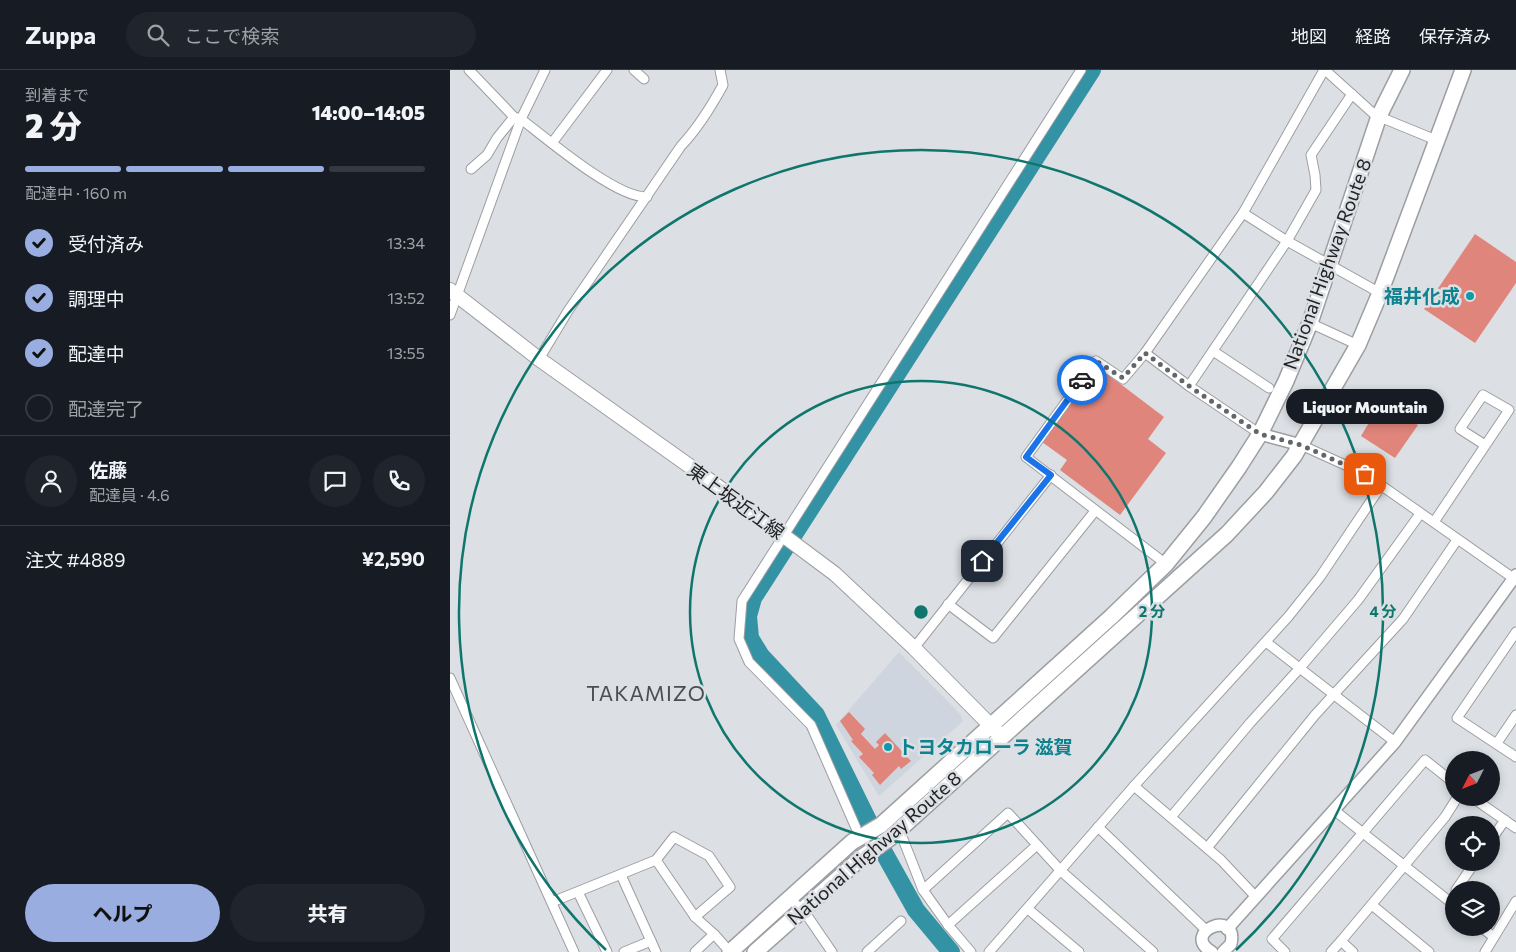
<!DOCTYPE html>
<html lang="ja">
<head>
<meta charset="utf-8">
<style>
  :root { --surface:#171b24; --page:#20242c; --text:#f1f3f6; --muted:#9ea1a6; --line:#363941; --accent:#9aade1 }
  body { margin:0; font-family:Commissioner,"Noto Sans JP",sans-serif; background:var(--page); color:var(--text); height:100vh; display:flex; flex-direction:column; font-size:19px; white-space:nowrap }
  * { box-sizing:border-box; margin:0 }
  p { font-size:16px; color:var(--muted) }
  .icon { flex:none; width:28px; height:28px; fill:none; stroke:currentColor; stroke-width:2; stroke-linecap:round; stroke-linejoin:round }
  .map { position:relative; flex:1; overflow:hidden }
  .panel { display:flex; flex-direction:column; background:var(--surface); width:450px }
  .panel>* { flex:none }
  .needle { width:32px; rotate:228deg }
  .controls { position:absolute; left:995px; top:681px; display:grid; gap:10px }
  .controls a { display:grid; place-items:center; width:55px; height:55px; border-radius:50%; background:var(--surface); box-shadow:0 2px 8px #0003; font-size:25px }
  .pin { position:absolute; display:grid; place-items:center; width:42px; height:42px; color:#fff; margin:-21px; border-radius:10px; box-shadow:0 2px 8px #0006 }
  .courier { position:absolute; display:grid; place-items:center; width:50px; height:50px; margin:-25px; border:4px solid #1a73e8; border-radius:50%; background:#fff; color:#222; box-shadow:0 1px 6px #0007 }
  .bubble { position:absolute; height:35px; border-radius:18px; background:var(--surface); box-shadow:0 2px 8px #0003; font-size:16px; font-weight:800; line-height:35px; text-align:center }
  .headline em { font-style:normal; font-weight:800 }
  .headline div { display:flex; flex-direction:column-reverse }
  .headline { display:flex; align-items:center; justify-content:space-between; height:85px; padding:0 25px }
  h1 { font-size:32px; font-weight:800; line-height:38px }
  .bar { display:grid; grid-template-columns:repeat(4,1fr); gap:8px 5px; align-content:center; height:60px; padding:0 25px }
  .bar i { height:6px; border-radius:4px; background:var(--line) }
  .bar .active { background:var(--accent) }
  .bar p { grid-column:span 4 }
  .line { display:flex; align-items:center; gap:12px; padding:0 25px; border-top:1px solid var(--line) }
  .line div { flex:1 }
  .round { display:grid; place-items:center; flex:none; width:52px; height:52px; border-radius:26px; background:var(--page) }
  ol { padding:0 25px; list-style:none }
  li { display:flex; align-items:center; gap:15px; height:55px }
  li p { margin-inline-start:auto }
  li .icon { padding:5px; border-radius:50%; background:var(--accent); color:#111; stroke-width:4 }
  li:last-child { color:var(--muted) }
  li i { width:28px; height:28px; border:2px solid var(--line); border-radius:50% }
  .primary-button { display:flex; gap:10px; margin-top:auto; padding:10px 25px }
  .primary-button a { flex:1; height:58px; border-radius:30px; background:var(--accent); color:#111; font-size:20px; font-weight:800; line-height:58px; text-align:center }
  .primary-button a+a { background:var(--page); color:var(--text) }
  header { display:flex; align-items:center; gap:30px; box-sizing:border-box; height:70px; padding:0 25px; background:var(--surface); border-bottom:1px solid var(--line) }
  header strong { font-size:24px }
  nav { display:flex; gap:28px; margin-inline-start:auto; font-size:18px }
  .search { width:350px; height:45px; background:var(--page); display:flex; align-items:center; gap:12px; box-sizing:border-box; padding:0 18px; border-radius:28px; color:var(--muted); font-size:19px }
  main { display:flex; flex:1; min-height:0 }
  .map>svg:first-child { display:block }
  .built { fill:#ced5df }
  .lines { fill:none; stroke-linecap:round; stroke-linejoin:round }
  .river { stroke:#3393a4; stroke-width:18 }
  .building { fill:#e0857b }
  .minor-casing { stroke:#9c9ea2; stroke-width:11 }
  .tertiary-casing { stroke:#9c9ea2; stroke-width:14 }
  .secondary-casing { stroke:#9c9ea2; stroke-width:16 }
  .trunk-casing { stroke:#9c9ea2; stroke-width:18 }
  .minor { stroke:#fff; stroke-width:9 }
  .tertiary { stroke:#fff; stroke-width:11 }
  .secondary { stroke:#fff; stroke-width:14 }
  .trunk { stroke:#fff; stroke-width:15 }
  .done { stroke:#636568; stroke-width:5; stroke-dasharray:0 9 }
  .route { stroke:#1a73e8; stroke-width:6 }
  .ring { fill:none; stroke:#0f766e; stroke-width:2.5 }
  .culture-dot { fill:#0f9aa8; stroke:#dcdfe3; stroke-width:2 }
  .labels { text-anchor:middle; stroke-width:5; stroke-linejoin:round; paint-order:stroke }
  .street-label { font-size:19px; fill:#222325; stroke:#dcdfe3 }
  .culture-label { font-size:19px; font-weight:bold; fill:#0d838f; stroke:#dcdfe3; text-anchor:end }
  .quarter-label { font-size:21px; letter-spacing:1px; fill:#4c4e52; stroke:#dcdfe3 }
  .centre { fill:#0f766e; stroke:#dcdfe3; stroke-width:2.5 }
  .ring-label { font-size:15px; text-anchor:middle; font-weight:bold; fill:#0f766e; stroke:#dcdfe3; stroke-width:5; stroke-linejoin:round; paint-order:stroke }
</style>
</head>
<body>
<header>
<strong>Zuppa</strong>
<div class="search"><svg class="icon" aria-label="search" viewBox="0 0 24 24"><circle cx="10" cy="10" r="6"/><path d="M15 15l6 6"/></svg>ここで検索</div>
<nav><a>地図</a><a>経路</a><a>保存済み</a></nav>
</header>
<main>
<section class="panel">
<div class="headline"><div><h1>2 分</h1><p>到着まで</p></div><em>14:00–14:05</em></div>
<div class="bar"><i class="active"></i><i class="active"></i><i class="active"></i><i></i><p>配達中 · 160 m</p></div>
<ol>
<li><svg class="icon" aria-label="check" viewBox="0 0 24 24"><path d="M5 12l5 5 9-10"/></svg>受付済み<p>13:34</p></li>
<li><svg class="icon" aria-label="check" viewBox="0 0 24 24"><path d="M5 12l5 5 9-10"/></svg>調理中<p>13:52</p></li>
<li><svg class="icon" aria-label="check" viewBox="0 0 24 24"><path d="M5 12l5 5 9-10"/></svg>配達中<p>13:55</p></li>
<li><i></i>配達完了</li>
</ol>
<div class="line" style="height:90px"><a class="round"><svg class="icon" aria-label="person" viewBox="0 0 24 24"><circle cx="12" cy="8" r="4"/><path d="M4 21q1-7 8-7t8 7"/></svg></a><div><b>佐藤</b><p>配達員 · 4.6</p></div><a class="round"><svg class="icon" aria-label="chat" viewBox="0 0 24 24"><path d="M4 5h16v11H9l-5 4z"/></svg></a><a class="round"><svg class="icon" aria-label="phone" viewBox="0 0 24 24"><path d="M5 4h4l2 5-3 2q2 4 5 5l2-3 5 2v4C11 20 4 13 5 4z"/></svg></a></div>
<div class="line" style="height:65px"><div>注文 #4889</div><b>¥2,590</b></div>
<div class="primary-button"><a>ヘルプ</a><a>共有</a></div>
</section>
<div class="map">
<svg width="1066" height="882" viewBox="0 0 1066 882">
  <rect width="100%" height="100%" fill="#dcdfe3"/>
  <polygon class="built" points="449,582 510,644 513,651 429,726 386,655"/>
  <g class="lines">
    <polyline class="river" points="501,882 466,840 433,781 366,645 311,586 300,568 298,546 303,528 642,0"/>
  </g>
  <g class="building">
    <polygon points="1025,164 1066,192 1066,213 1025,273 974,239"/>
    <polygon points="648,297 714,347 698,369 716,383 670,445 610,400 617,390 592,372"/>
    <polygon points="932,331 968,355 945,388 911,366"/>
    <polygon points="399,642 415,659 411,664 425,679 429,675 426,672 435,663 461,691 451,699 449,696 430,715 422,705 424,703 409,687 413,684 401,671 403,670 390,651"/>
  </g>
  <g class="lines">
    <g class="minor-casing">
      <g id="minor">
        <path d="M19,0L64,47L71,49C97,69 166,128 197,127"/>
        <polyline points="184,0 194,9"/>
        <polyline points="875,0 925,45 986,70"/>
        <polyline points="102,73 157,0"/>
        <polyline points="21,99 37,85 47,68 64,47"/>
        <polyline points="793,143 837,171 930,223"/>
        <polyline points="0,245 71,49 95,0"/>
        <polyline points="860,253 908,275"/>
        <polyline points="763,281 819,318"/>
        <polyline points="695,283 739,316 810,364"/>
        <path d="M89,289L118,241L231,76C248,58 261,37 273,15L270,0"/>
        <polyline points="739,316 837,171 866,120 865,105 861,85 902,24"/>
        <polyline points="851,375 915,404 1066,510"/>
        <polyline points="984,452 1059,340 1033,325 1010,359 1035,375"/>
        <polyline points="716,494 576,387 646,291 673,309 695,283 793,143 874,0"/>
        <polyline points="498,534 543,568 645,441"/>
        <polyline points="1066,562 1007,648 1066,687"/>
        <polyline points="816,572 945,672"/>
        <polyline points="464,578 601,405"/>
        <polyline points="0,608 124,882"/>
        <polyline points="1047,673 1066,645"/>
        <polyline points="684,716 771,790 806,827"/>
        <polyline points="1023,728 1066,758"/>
        <polyline points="884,740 1004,835"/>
        <polyline points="721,747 800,653 849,599 908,530 970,444"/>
        <polyline points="648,757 756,860"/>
        <polyline points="406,758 361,655 299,592 289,569 292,531 631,0"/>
        <polyline points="449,759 473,820 498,855 521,882"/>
        <polyline points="1041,770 1055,750"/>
        <polyline points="757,778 865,645 953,549 1007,470"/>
        <polyline points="206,790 245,847 264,864 280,882"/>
        <polyline points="171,805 206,882"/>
        <polyline points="473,820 558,743 611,801 703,882"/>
        <polyline points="1006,820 1025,792"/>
        <polyline points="128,822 157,882"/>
        <polyline points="340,828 358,847 382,882"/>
        <polyline points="102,832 206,790 224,767 259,786 280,817 245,847"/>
        <polyline points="922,835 979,882"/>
        <polyline points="578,839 629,882"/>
        <polyline points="498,855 587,775"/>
        <polyline points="1032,858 1044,867"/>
        <polyline points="891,871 995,747 1007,728"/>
        <polyline points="174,882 201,871"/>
        <polyline points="245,882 264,864"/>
        <polyline points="417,882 451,851"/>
        <polyline points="539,882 684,716 838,547 870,507 931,416"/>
        <polyline points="835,882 822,869 975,690 1004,713"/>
        <polyline points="881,882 891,871 903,882"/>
        <polyline points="1035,882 1066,831"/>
      </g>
    </g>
    <g class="tertiary-casing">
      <g id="tertiary">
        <polyline points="810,364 851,375"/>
        <polyline points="777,859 945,672 1066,505"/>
        <path d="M762,882C729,863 789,837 781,874L773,882"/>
      </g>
    </g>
    <g class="secondary-casing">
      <polyline id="secondary" points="0,220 89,289 255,407 385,504 464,578 549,664"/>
    </g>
    <g class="trunk-casing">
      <g id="trunk">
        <polyline points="280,882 402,772 431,755 661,547 716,494 754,447 789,397 810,364 836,311 860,253 929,46 952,0"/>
        <polyline points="305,882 411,788 440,768 777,464 816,422 844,386 908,275 930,223 1013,0"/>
      </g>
    </g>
    <use href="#minor" class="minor"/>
    <use href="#tertiary" class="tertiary"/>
    <use href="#secondary" class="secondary"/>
    <use href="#trunk" class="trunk"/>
  </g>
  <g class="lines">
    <polyline class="done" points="632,310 646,291 673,308 695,283 739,316 810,364 851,375 915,404"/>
    <polyline class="route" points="532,491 601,405 576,387 632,310"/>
  </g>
  <g class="ring">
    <circle cx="471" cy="542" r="231"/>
    <path d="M156 880A462 462 0 1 1 786 880"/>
  </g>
  <g class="culture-dot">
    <circle cx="1020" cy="226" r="5"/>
    <circle cx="438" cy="677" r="5"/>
  </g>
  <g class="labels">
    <g class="street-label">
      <text transform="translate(877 194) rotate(-70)" y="7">National Highway Route 8</text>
      <text transform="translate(286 431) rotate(36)" y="7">東上坂近江線</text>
      <text transform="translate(424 778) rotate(-41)" y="7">National Highway Route 8</text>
    </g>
    <g class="culture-label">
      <text x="1010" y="233">福井化成</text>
      <text x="448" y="684" text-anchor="start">トヨタカローラ 滋賀</text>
    </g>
    <g class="quarter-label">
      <text x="196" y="631">TAKAMIZO</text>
    </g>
  </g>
  <circle cx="471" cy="542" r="8" class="centre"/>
  <g class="ring-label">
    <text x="702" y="547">2 分</text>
    <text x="933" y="547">4 分</text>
  </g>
</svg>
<div class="controls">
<a><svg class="needle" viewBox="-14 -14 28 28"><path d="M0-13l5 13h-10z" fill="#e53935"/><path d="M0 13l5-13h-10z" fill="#9ea1a6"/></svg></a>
<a><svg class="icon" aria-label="locate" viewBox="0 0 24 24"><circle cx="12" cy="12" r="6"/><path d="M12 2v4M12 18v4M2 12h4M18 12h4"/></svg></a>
<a><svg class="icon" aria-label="layers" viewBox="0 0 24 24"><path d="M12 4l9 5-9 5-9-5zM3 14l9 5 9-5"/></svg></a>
</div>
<div class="pin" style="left:915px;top:404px;background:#ea580c"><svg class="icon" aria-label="bag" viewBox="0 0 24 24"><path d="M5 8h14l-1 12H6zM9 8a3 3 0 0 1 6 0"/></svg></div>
<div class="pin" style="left:532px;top:491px;background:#1f2937"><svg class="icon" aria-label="home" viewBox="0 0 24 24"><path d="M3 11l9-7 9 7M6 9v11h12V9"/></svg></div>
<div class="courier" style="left:632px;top:310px"><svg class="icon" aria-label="car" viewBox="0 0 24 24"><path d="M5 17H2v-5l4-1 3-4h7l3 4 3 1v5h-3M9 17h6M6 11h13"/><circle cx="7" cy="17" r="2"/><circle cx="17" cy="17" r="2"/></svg></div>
<div class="bubble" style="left:836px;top:319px;width:158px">Liquor Mountain</div>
</div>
</main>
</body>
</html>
